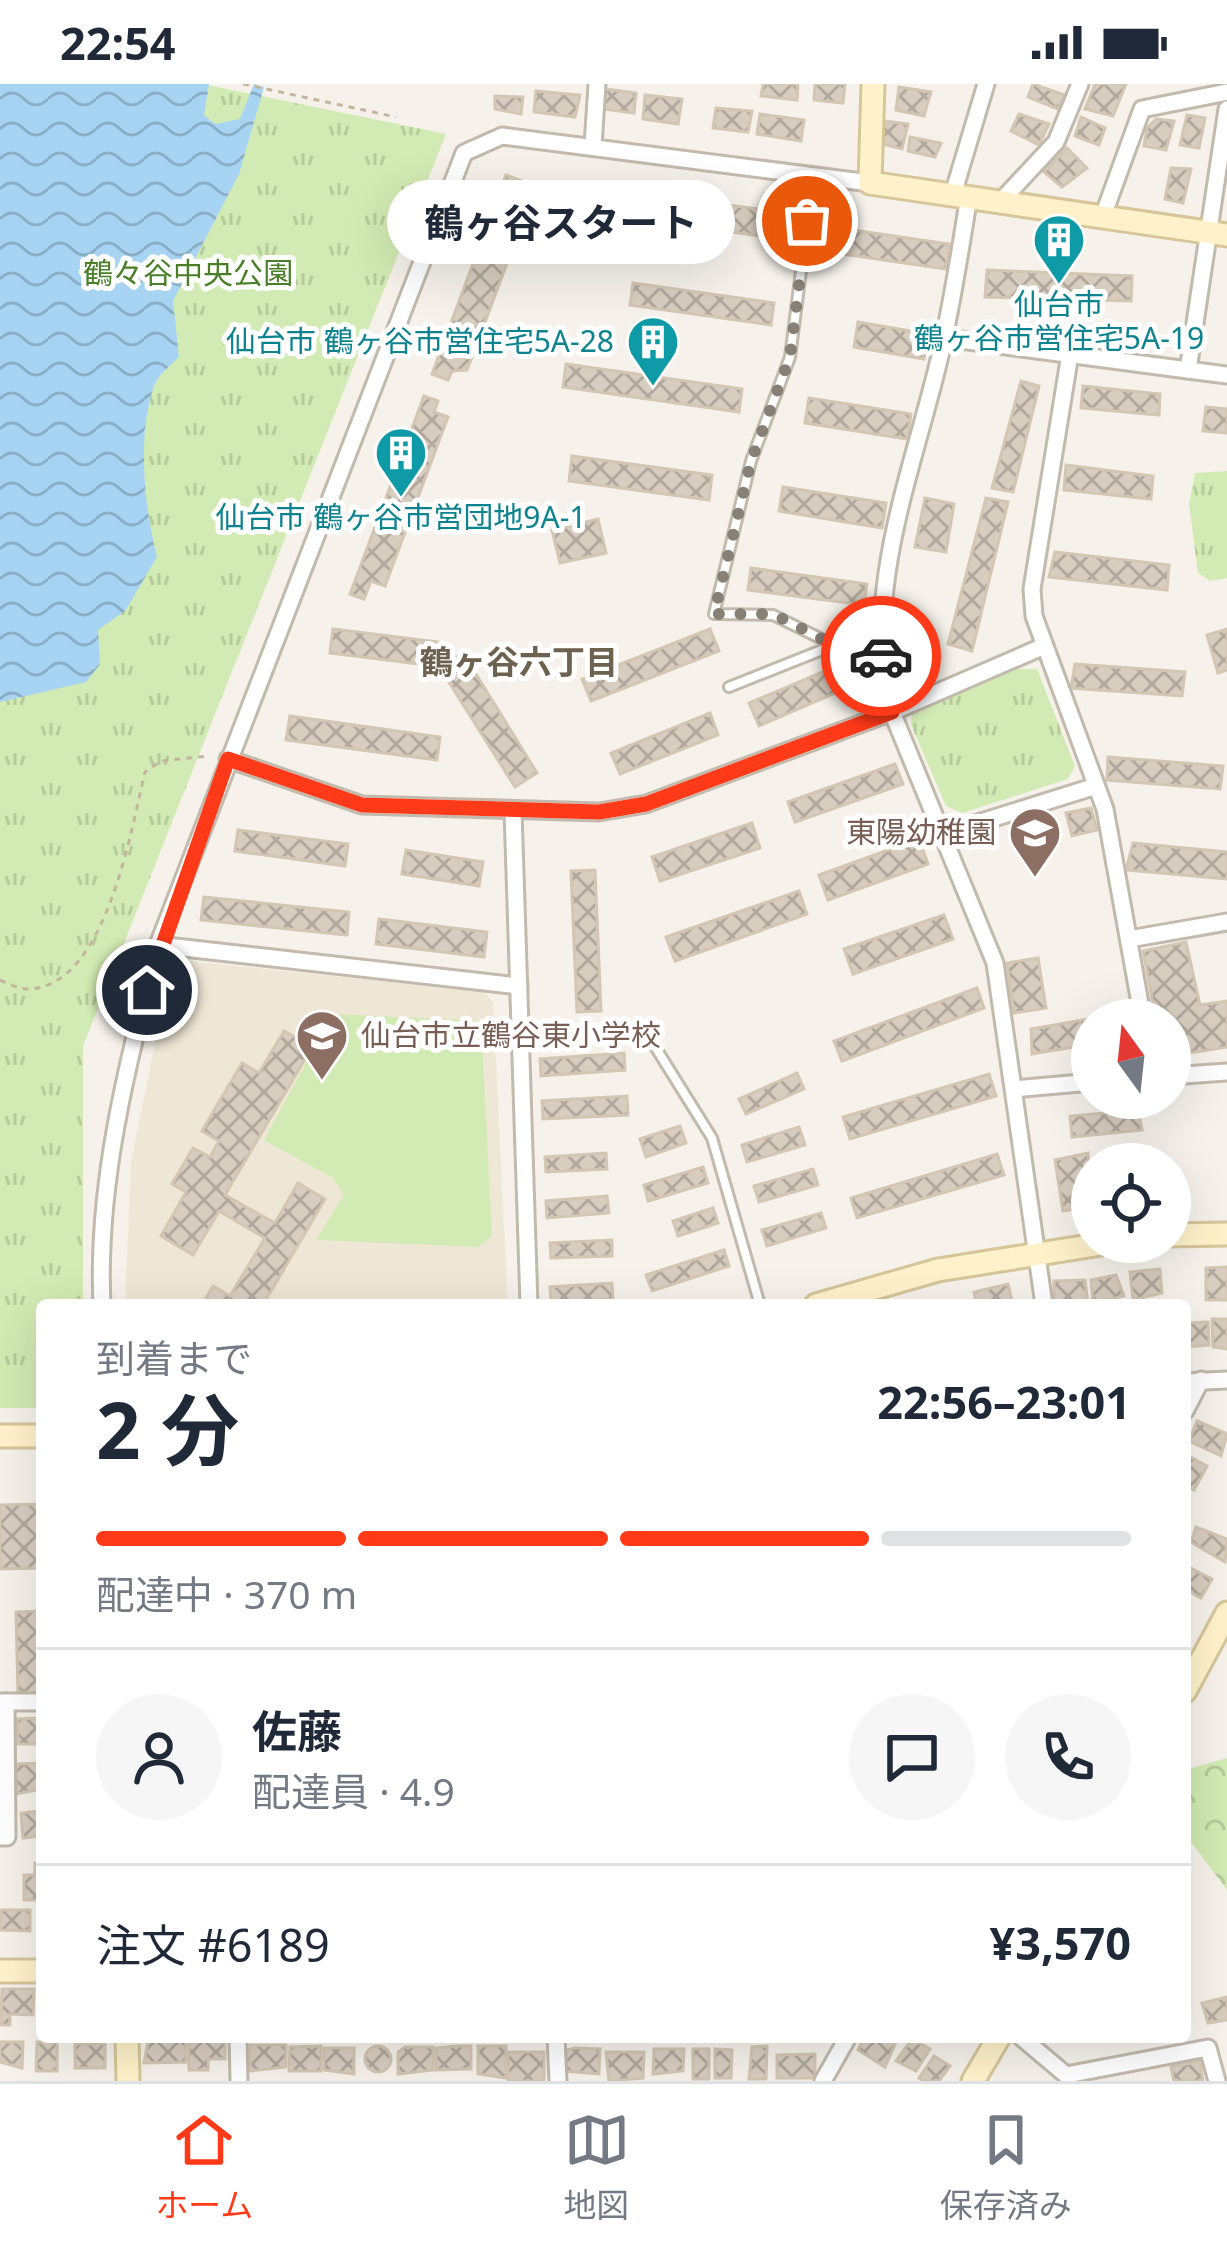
<!DOCTYPE html>
<html lang="ja">
<head>
<meta charset="utf-8">
<style>
  :root { --surface:#fff; --page:#f6f6f7; --text:#1f2937; --muted:#747a83; --line:#e0e1e3; --accent:#fe3a19 }
  body { margin:0; font-family:"Noto Sans","Noto Sans JP",sans-serif; background:var(--page); color:var(--text); height:100vh; display:flex; flex-direction:column; font-size:45px; white-space:nowrap }
  * { box-sizing:border-box; margin:0 }
  p { font-size:39px; color:var(--muted) }
  .icon { flex:none; width:66px; height:66px; fill:none; stroke:currentColor; stroke-width:2; stroke-linecap:round; stroke-linejoin:round }
  .map { position:relative; flex:1; overflow:hidden }
  .panel { position:absolute; left:36px; top:1215px; width:1155px; height:744px; display:flex; flex-direction:column; background:var(--surface); border-radius:12px; box-shadow:0 12px 48px #0002 }
  .panel>* { flex:none }
  .needle { width:78px; rotate:345deg }
  .tools { position:absolute; left:1071px; top:915px; display:grid; gap:24px }
  .tools a { display:grid; place-items:center; width:120px; height:120px; border-radius:50%; background:var(--surface); box-shadow:0 12px 48px #0002; font-size:60px }
  .pin { position:absolute; display:grid; place-items:center; width:102px; height:102px; color:#fff; margin:-51px; border:6px solid #fff; border-radius:50%; box-shadow:0 3px 12px #0007 }
  .courier { position:absolute; display:grid; place-items:center; width:120px; height:120px; margin:-60px; border:9px solid #fe3a19; border-radius:50%; background:#fff; color:#222; box-shadow:0 3px 15px #0007 }
  .bubble { position:absolute; height:84px; border-radius:42px; background:var(--surface); box-shadow:0 12px 48px #0002; font-size:39px; font-weight:700; line-height:84px; text-align:center }
  .head em { font-style:normal; font-weight:700 }
  .head div { display:flex; flex-direction:column-reverse }
  .head { display:flex; align-items:center; justify-content:space-between; height:204px; padding:0 60px }
  h1 { font-size:78px; font-weight:700; line-height:90px }
  .bar { display:grid; grid-template-columns:repeat(4,1fr); gap:18px 12px; align-content:center; height:144px; padding:0 60px }
  .bar i { height:15px; border-radius:9px; background:var(--line) }
  .bar .current { background:var(--accent) }
  .bar p { grid-column:span 4 }
  .line { display:flex; align-items:center; gap:30px; padding:0 60px; border-top:3px solid var(--line) }
  .line div { flex:1 }
  .round { display:grid; place-items:center; flex:none; width:126px; height:126px; border-radius:63px; background:var(--page) }
  .status { display:flex; justify-content:space-between; align-items:center; height:84px; padding:0 60px; background:var(--surface); direction:ltr }
  .status svg { height:33px; fill:currentColor }
  .tabs { display:flex; justify-content:space-around; align-items:center; height:168px; border-top:3px solid var(--line); background:var(--surface); font-size:33px; color:var(--muted) }
  .tabs a { display:grid; justify-items:center; gap:6px }
  .tabs .current { color:var(--accent) }
  .map>svg:first-child { display:block }
  .education { fill:#efe7d5 }
  .forest { fill:url(#forest-crowns) }
  .park { fill:url(#park-tufts) }
  .garden { fill:#d2eab3 }
  .water { fill:url(#water-waves) }
  .building { fill:url(#building-cross-hatch); stroke:#d3c6b3; stroke-width:3 }
  .lines { fill:none; stroke-linecap:round; stroke-linejoin:round }
  .lane-casing { stroke:#c2baad; stroke-width:14 }
  .street-casing { stroke:#c2baad; stroke-width:21 }
  .secondary-casing { stroke:#d6c69a; stroke-width:27 }
  .path { stroke:#c4b69e; stroke-width:3; stroke-dasharray:6 6; stroke-linecap:butt }
  .lane { stroke:#fff; stroke-width:8 }
  .street { stroke:#fff; stroke-width:15 }
  .secondary { stroke:#fff2cb; stroke-width:21 }
  .done { stroke:#868077; stroke-width:12; stroke-dasharray:0 21.6 }
  .route { stroke:#fe3a19; stroke-width:15 }
  .labels { text-anchor:middle; stroke-width:10; stroke-linejoin:round; paint-order:stroke }
  .park-label { font-size:30px; fill:#4a7f29; stroke:#fff }
  .culture-label { font-size:30px; fill:#0d838f; stroke:#fff }
  .education-label { font-size:30px; fill:#785e54; stroke:#fff; text-anchor:end }
  .neighbourhood-label { font-size:33px; font-weight:bold; fill:#6d614f; stroke:#fff }
</style>
</head>
<body>
<div class="status"><b>22:54</b><svg viewBox="0 0 49 12"><path d="M0 12V9h3v3zM5 12V6h3v6zM10 12V3h3v9zM15 12V0h3v12zM26 1h20v11H26zM47 4h2v5h-2z"/></svg></div>
<div class="map">
<svg width="1227" height="1997" viewBox="0 0 1227 1997">
  <defs>
    <pattern id="forest-crowns" width="20" height="18" patternUnits="userSpaceOnUse" patternTransform="scale(3)"><rect width="20" height="18" fill="#d2eab3"/><path d="M2 6a3 3 0 1 1 6 0M12 15a3 3 0 1 1 6 0" fill="none" stroke="#b6ca9b"/></pattern>
    <pattern id="park-tufts" width="24" height="20" patternUnits="userSpaceOnUse" patternTransform="scale(3)"><rect width="24" height="20" fill="#d2eab3"/><path d="M3 7l-1-3M5 7V3M7 7l1-3M15 17l-1-3M17 17v-4M19 17l1-3" fill="none" stroke="#b6ca9b"/></pattern>
    <pattern id="water-waves" width="16" height="10" patternUnits="userSpaceOnUse" patternTransform="scale(3)"><rect width="16" height="10" fill="#a7d4f2"/><path d="M0 5q4-4 8 0t8 0" fill="none" stroke="#8aaec5"/></pattern>
    <pattern id="building-cross-hatch" width="8" height="8" patternUnits="userSpaceOnUse" patternTransform="scale(3)"><rect width="8" height="8" fill="#d8cec0"/><path d="M0 0l8 8M0 8l8-8" fill="none" stroke="#b1a99d"/></pattern>
  </defs>
  <rect width="100%" height="100%" fill="#f6f2eb"/>
  <polygon class="education" points="179,876 484,908 493,918 508,1221 125,1221 131,1078 165,909"/>
  <polygon class="forest" points="1227,1674 1227,1806 1185,1750 1185,1686"/>
  <g class="park">
    <polygon points="0,0 203,0 446,50 83,962 83,1221 42,1221 42,1324 0,1324"/>
    <polygon points="1227,387 1227,494 1210,497 1198,489 1189,420 1195,389"/>
    <polygon points="1016,585 1037,585 1075,682 1068,695 962,729 946,722 911,641 912,630"/>
  </g>
  <polygon class="garden" points="333,930 481,937 492,1152 478,1163 316,1156 344,1111 333,1094 264,1056"/>
  <path class="water" d="M0,0H209L204,31L215,40L240,35L254,0L264,3L239,90L173,217L179,273C171,281 158,291 154,302C137,352 144,422 157,473L125,527L98,546L100,580L86,598L0,618Z"/>
  <g class="building">
    <polygon points="763,0 798,0 797,16 761,12"/>
    <polygon points="815,0 845,0 843,19 814,16"/>
    <polygon points="1033,0 1065,11 1058,25 1028,13"/>
    <polygon points="1095,0 1126,0 1113,32 1085,25"/>
    <polygon points="899,3 931,8 924,32 896,26"/>
    <polygon points="606,5 636,9 634,29 604,25"/>
    <polygon points="536,7 580,11 575,33 534,28"/>
    <polygon points="645,11 682,15 678,40 643,35"/>
    <polygon points="495,12 523,13 521,30 495,25"/>
    <polygon points="716,24 752,27 748,48 713,44"/>
    <polygon points="760,30 804,36 801,57 757,50"/>
    <polygon points="1019,30 1049,40 1039,61 1011,47"/>
    <polygon points="1187,31 1205,34 1199,64 1180,61"/>
    <polygon points="1081,33 1105,44 1099,61 1075,52"/>
    <polygon points="1156,35 1174,37 1166,66 1144,62 1147,44"/>
    <polygon points="885,37 908,40 902,65 879,59"/>
    <polygon points="910,53 941,59 935,73 908,67"/>
    <polygon points="1067,64 1087,84 1062,103 1044,88"/>
    <polygon points="1171,84 1191,85 1183,119 1165,115"/>
    <polygon points="506,91 536,102 467,286 452,287 448,296 432,290"/>
    <polygon points="676,114 780,128 776,154 672,140"/>
    <polygon points="846,145 949,160 946,185 842,170"/>
    <polygon points="987,186 1132,192 1131,217 985,213"/>
    <polygon points="633,199 774,219 771,241 630,221"/>
    <polygon points="858,238 928,250 924,275 854,263"/>
    <polygon points="566,280 742,305 739,328 563,303"/>
    <polygon points="1021,297 1039,302 1013,408 992,404"/>
    <polygon points="1083,302 1160,310 1159,331 1081,324"/>
    <polygon points="424,312 438,317 434,328 448,333 385,502 371,497 364,515 350,510"/>
    <polygon points="809,314 911,330 907,355 805,339"/>
    <polygon points="1206,323 1227,325 1227,349 1203,347"/>
    <polygon points="572,372 712,391 709,416 569,397"/>
    <polygon points="1066,381 1153,392 1151,415 1064,406"/>
    <polygon points="783,403 886,419 882,444 779,427"/>
    <polygon points="925,414 954,420 946,468 915,463"/>
    <polygon points="986,414 1008,418 972,567 948,560"/>
    <polygon points="598,435 606,469 560,479 552,446"/>
    <polygon points="1055,468 1169,481 1167,506 1049,493"/>
    <polygon points="751,484 867,500 864,521 748,506"/>
    <polygon points="333,545 438,558 435,582 330,569"/>
    <polygon points="710,545 719,567 591,617 582,595"/>
    <polygon points="1227,545 1227,586 1218,589 1207,551"/>
    <polygon points="463,569 537,689 515,703 440,584"/>
    <polygon points="846,578 856,600 759,642 749,619"/>
    <polygon points="1075,580 1185,588 1182,612 1071,604"/>
    <polygon points="710,629 718,651 620,690 611,669"/>
    <polygon points="290,632 440,653 437,676 286,656"/>
    <polygon points="1108,673 1223,682 1220,705 1107,696"/>
    <polygon points="895,680 903,700 795,738 788,718"/>
    <polygon points="1091,724 1097,746 1072,752 1066,729"/>
    <polygon points="752,739 760,764 660,797 652,773"/>
    <polygon points="238,746 348,760 345,782 235,767"/>
    <polygon points="919,755 928,780 828,816 819,791"/>
    <polygon points="1133,759 1227,768 1227,795 1126,786"/>
    <polygon points="406,766 483,778 479,802 402,790"/>
    <polygon points="595,786 601,927 577,928 571,787"/>
    <polygon points="799,807 807,830 675,877 666,853"/>
    <polygon points="204,813 349,828 347,851 201,836"/>
    <polygon points="944,831 953,855 853,890 844,865"/>
    <polygon points="379,835 487,848 484,873 376,860"/>
    <polygon points="1186,858 1200,921 1227,917 1227,963 1170,972 1170,936 1156,936 1143,867"/>
    <polygon points="1038,874 1046,924 1014,929 1007,879"/>
    <polygon points="977,904 984,924 842,977 834,957"/>
    <polygon points="1123,929 1124,936 1092,936 1092,960 1032,970 1031,945"/>
    <polygon points="284,947 312,963 225,1111 275,1139 298,1099 325,1115 263,1221 202,1221 213,1202 230,1212 265,1154 219,1127 193,1171 161,1152 186,1108 172,1100 193,1064 210,1073 219,1057 202,1047 242,979 259,989"/>
    <polygon points="624,969 625,986 541,992 540,975"/>
    <polygon points="797,989 804,1005 746,1030 739,1015"/>
    <polygon points="989,990 996,1012 850,1055 843,1033"/>
    <polygon points="627,1012 628,1031 543,1035 542,1017"/>
    <polygon points="1138,1026 1142,1046 1072,1053 1070,1032"/>
    <polygon points="680,1042 686,1059 646,1073 640,1055"/>
    <polygon points="799,1043 805,1061 747,1078 742,1061"/>
    <polygon points="606,1069 607,1085 546,1088 545,1073"/>
    <polygon points="1088,1069 1092,1122 1063,1127 1055,1076"/>
    <polygon points="997,1070 1004,1091 857,1134 851,1114"/>
    <polygon points="703,1083 708,1099 648,1117 644,1101"/>
    <polygon points="813,1085 818,1101 759,1118 754,1102"/>
    <polygon points="607,1112 609,1129 547,1134 546,1117"/>
    <polygon points="713,1124 718,1139 678,1152 673,1137"/>
    <polygon points="821,1129 826,1144 767,1162 762,1146"/>
    <polygon points="612,1156 612,1172 551,1174 550,1159"/>
    <polygon points="724,1166 729,1182 652,1207 646,1191"/>
    <polygon points="1227,1183 1227,1216 1206,1216 1206,1184"/>
    <polygon points="1160,1185 1162,1209 1133,1216 1130,1188"/>
    <polygon points="1116,1191 1124,1212 1093,1219 1091,1196"/>
    <polygon points="1085,1196 1088,1220 1054,1221 1054,1197"/>
    <polygon points="612,1199 613,1215 551,1218 550,1203"/>
    <polygon points="1008,1200 1013,1221 977,1221 974,1208"/>
    <polygon points="1212,1235 1227,1235 1227,1265 1213,1263"/>
    <polygon points="1208,1238 1209,1261 1185,1263 1185,1239"/>
    <polygon points="1197,1337 1227,1350 1221,1372 1189,1357"/>
    <polygon points="1185,1370 1207,1382 1194,1406 1185,1402"/>
    <polygon points="42,1420 42,1484 0,1485 0,1421"/>
    <polygon points="1196,1443 1227,1455 1225,1478 1191,1458"/>
    <polygon points="1185,1481 1212,1495 1201,1514 1185,1505"/>
    <polygon points="42,1527 42,1608 18,1609 16,1528"/>
    <polygon points="42,1634 42,1660 18,1660 17,1635"/>
    <polygon points="42,1679 42,1705 16,1710 16,1680"/>
    <polygon points="42,1727 42,1752 23,1754 21,1729"/>
    <polygon points="35,1779 42,1779 41,1816 24,1816 24,1791 35,1791"/>
    <polygon points="1,1826 30,1826 30,1847 0,1846"/>
    <polygon points="2,1905 34,1905 33,1931 10,1930 10,1941 1,1941"/>
    <polygon points="1227,1913 1227,1936 1208,1939 1202,1919"/>
    <polygon points="149,1953 186,1953 186,1978 144,1979"/>
    <polygon points="189,1953 225,1953 225,1975 208,1975 208,1986 189,1986"/>
    <polygon points="864,1953 896,1958 885,1983 858,1966"/>
    <polygon points="912,1955 930,1965 916,1987 896,1977"/>
    <polygon points="0,1958 23,1958 22,1984 0,1978"/>
    <polygon points="37,1958 57,1958 57,1987 36,1987"/>
    <rect x="75" y="1960" width="30" height="24"/>
    <polygon points="250,1961 286,1961 286,1983 250,1987"/>
    <circle cx="378" cy="1975" r="13"/>
    <polygon points="321,1962 321,1987 289,1987 290,1963"/>
    <polygon points="455,1962 471,1962 471,1985 436,1986 436,1964"/>
    <polygon points="478,1962 506,1962 506,1994 478,1990"/>
    <polygon points="767,1962 766,1995 749,1995 752,1963"/>
    <polygon points="405,1963 433,1963 433,1986 398,1990 398,1968"/>
    <polygon points="324,1964 354,1964 354,1990 324,1986"/>
    <polygon points="575,1964 600,1965 599,1990 563,1987 563,1967"/>
    <polygon points="654,1965 684,1965 683,1987 653,1990"/>
    <rect x="693" y="1965" width="16" height="30"/>
    <polygon points="715,1965 732,1966 731,1994 715,1994"/>
    <rect x="508" y="1968" width="36" height="29"/>
    <polygon points="606,1968 644,1968 643,1994 609,1997"/>
    <polygon points="815,1970 815,1994 777,1994 777,1971"/>
    <polygon points="934,1972 950,1982 939,1997 924,1997 919,1994"/>
    <polygon points="1200,1977 1203,1997 1174,1997 1171,1983"/>
  </g>
  <g class="lines">
    <g class="lane-casing">
      <g id="lane">
        <polyline points="813,93 790,273 751,377 714,530 773,531 834,561 879,543"/>
        <polyline points="729,603 832,562"/>
        <polyline points="649,953 712,1054 760,1221"/>
      </g>
    </g>
    <g class="street-casing">
      <g id="street">
        <polyline points="1227,25 1188,286 1227,291"/>
        <polyline points="593,62 597,0"/>
        <polyline points="953,110 986,0"/>
        <path d="M969,112C960,167 952,222 939,276C912,389 861,512 892,628L1042,563"/>
        <polyline points="1001,117 1056,58 1080,0"/>
        <polyline points="1103,132 1142,25 1227,8"/>
        <polyline points="945,254 1188,286"/>
        <polyline points="1070,270 1032,505 1034,532 1105,725 1143,936"/>
        <polyline points="228,675 362,721 599,728 646,720 892,628 995,879 1044,1221"/>
        <polyline points="513,727 529,1221"/>
        <polyline points="946,749 1096,702"/>
        <polyline points="1129,855 1227,838"/>
        <polyline points="158,861 519,902"/>
        <polyline points="1170,992 1227,988"/>
        <polyline points="1014,1005 1092,998"/>
        <path d="M102,1221C96,1099 128,978 158,861L464,69L502,52L870,99"/>
        <polyline points="1185,1298 1227,1296"/>
        <polyline points="1185,1327 1201,1296"/>
        <polyline points="0,1618 42,1618"/>
        <polyline points="0,1753 7,1753 6,1618"/>
        <polyline points="238,1953 239,1997"/>
        <polyline points="556,1953 558,1997"/>
        <polyline points="1021,1953 1066,1991 1208,1964 1217,1997"/>
        <polyline points="823,1997 848,1953"/>
      </g>
    </g>
    <g class="secondary-casing">
      <g id="secondary">
        <polyline points="873,0 870,99 1227,151"/>
        <polyline points="1170,1151 1227,1150"/>
        <polyline points="816,1221 938,1186 1114,1158"/>
        <polyline points="0,1352 42,1352"/>
        <polyline points="1185,1607 1227,1529"/>
        <polyline points="0,1887 42,1887"/>
        <polyline points="127,1953 128,1997"/>
        <polyline points="973,1997 999,1953"/>
      </g>
    </g>
    <g class="path">
      <polyline points="243,0 396,33"/>
      <path d="M0,896C7,899 19,905 27,905C106,905 131,745 145,688L161,677L208,672"/>
    </g>
    <use href="#lane" class="lane"/>
    <use href="#street" class="street"/>
    <use href="#secondary" class="secondary"/>
  </g>
  <g class="lines">
    <polyline class="done" points="807,137 790,273 751,377 714,530 773,530 834,561 879,543 881,572"/>
    <polyline class="route" points="147,906 228,675 362,721 599,728 646,720 892,628 881,572"/>
  </g>
  <defs>
    <g id="building-pin" transform="scale(2.7)"><path d="M0 17L-7.5 6A9.5 9.5 0 1 1 7.5 6Z" fill="#0f9aa8" stroke="#fff"/><path d="M-4-6H4V6H1V3H-1V6H-4ZM-2.5-4.3h1.7v1.8h-1.7ZM.8-4.3h1.7v1.8H.8ZM-2.5-1h1.7V.8h-1.7ZM.8-1h1.7V.8H.8Z" fill="#fff"/></g>
    <g id="school-pin" transform="scale(2.7)"><path d="M0 17L-7.5 6A9.5 9.5 0 1 1 7.5 6Z" fill="#8d6e63" stroke="#fff"/><path d="M0-5L7-2L0 1L-7-2ZM-4 1L0 2.5L4 1V4Q0 6-4 4Z" fill="#fff"/></g>
  </defs>
  <g fill-rule="evenodd">
    <use href="#building-pin" x="1059" y="156"/>
    <use href="#building-pin" x="653" y="258"/>
    <use href="#building-pin" x="401" y="369"/>
    <use href="#school-pin" x="1035" y="749"/>
    <use href="#school-pin" x="322" y="952"/>
  </g>
  <g class="labels">
    <g class="park-label">
      <text x="188" y="200">鶴々谷中央公園</text>
    </g>
    <g class="culture-label">
      <text x="1059" y="231">仙台市<tspan x="1059" dy="34">鶴ヶ谷市営住宅5A-19</tspan></text>
      <text x="614" y="268" text-anchor="end">仙台市 鶴ヶ谷市営住宅5A-28</text>
      <text x="401" y="444">仙台市 鶴ヶ谷市営団地9A-1</text>
    </g>
    <g class="education-label">
      <text x="996" y="759">東陽幼稚園</text>
      <text x="361" y="962" text-anchor="start">仙台市立鶴谷東小学校</text>
    </g>
    <g class="neighbourhood-label">
      <text x="519" y="590">鶴ヶ谷六丁目</text>
    </g>
  </g>
</svg>
<div class="tools">
<a><svg class="needle" viewBox="-14 -14 28 28"><path d="M0-13l5 13h-10z" fill="#e53935"/><path d="M0 13l5-13h-10z" fill="#747a83"/></svg></a>
<a><svg class="icon" aria-label="locate" viewBox="0 0 24 24"><circle cx="12" cy="12" r="6"/><path d="M12 2v4M12 18v4M2 12h4M18 12h4"/></svg></a>
</div>
<div class="pin" style="left:807px;top:137px;background:#ea580c"><svg class="icon" aria-label="bag" viewBox="0 0 24 24"><path d="M5 8h14l-1 12H6zM9 8a3 3 0 0 1 6 0"/></svg></div>
<div class="pin" style="left:147px;top:906px;background:#1f2937"><svg class="icon" aria-label="home" viewBox="0 0 24 24"><path d="M3 11l9-7 9 7M6 9v11h12V9"/></svg></div>
<div class="courier" style="left:881px;top:572px"><svg class="icon" aria-label="car" viewBox="0 0 24 24"><path d="M5 17H2v-5l4-1 3-4h7l3 4 3 1v5h-3M9 17h6M6 11h13"/><circle cx="7" cy="17" r="2"/><circle cx="17" cy="17" r="2"/></svg></div>
<div class="bubble" style="left:387px;top:96px;width:348px">鶴ヶ谷スタート</div>
<section class="panel">
<div class="head"><div><h1>2 分</h1><p>到着まで</p></div><em>22:56–23:01</em></div>
<div class="bar"><i class="current"></i><i class="current"></i><i class="current"></i><i></i><p>配達中 · 370 m</p></div>
<div class="line" style="height:216px"><a class="round"><svg class="icon" aria-label="person" viewBox="0 0 24 24"><circle cx="12" cy="8" r="4"/><path d="M4 21q1-7 8-7t8 7"/></svg></a><div><b>佐藤</b><p>配達員 · 4.9</p></div><a class="round"><svg class="icon" aria-label="chat" viewBox="0 0 24 24"><path d="M4 5h16v11H9l-5 4z"/></svg></a><a class="round"><svg class="icon" aria-label="phone" viewBox="0 0 24 24"><path d="M5 4h4l2 5-3 2q2 4 5 5l2-3 5 2v4C11 20 4 13 5 4z"/></svg></a></div>
<div class="line" style="height:156px"><div>注文 #6189</div><b>¥3,570</b></div>
</section>
</div>
<nav class="tabs">
<a class="current"><svg class="icon" aria-label="home" viewBox="0 0 24 24"><path d="M3 11l9-7 9 7M6 9v11h12V9"/></svg>ホーム</a>
<a><svg class="icon" aria-label="map" viewBox="0 0 24 24"><path d="M3 6l6-2 6 2 6-2v14l-6 2-6-2-6 2zM9 4v14M15 6v14"/></svg>地図</a>
<a><svg class="icon" aria-label="saved" viewBox="0 0 24 24"><path d="M7 4h10v16l-5-4-5 4z"/></svg>保存済み</a>
</nav>
</body>
</html>
